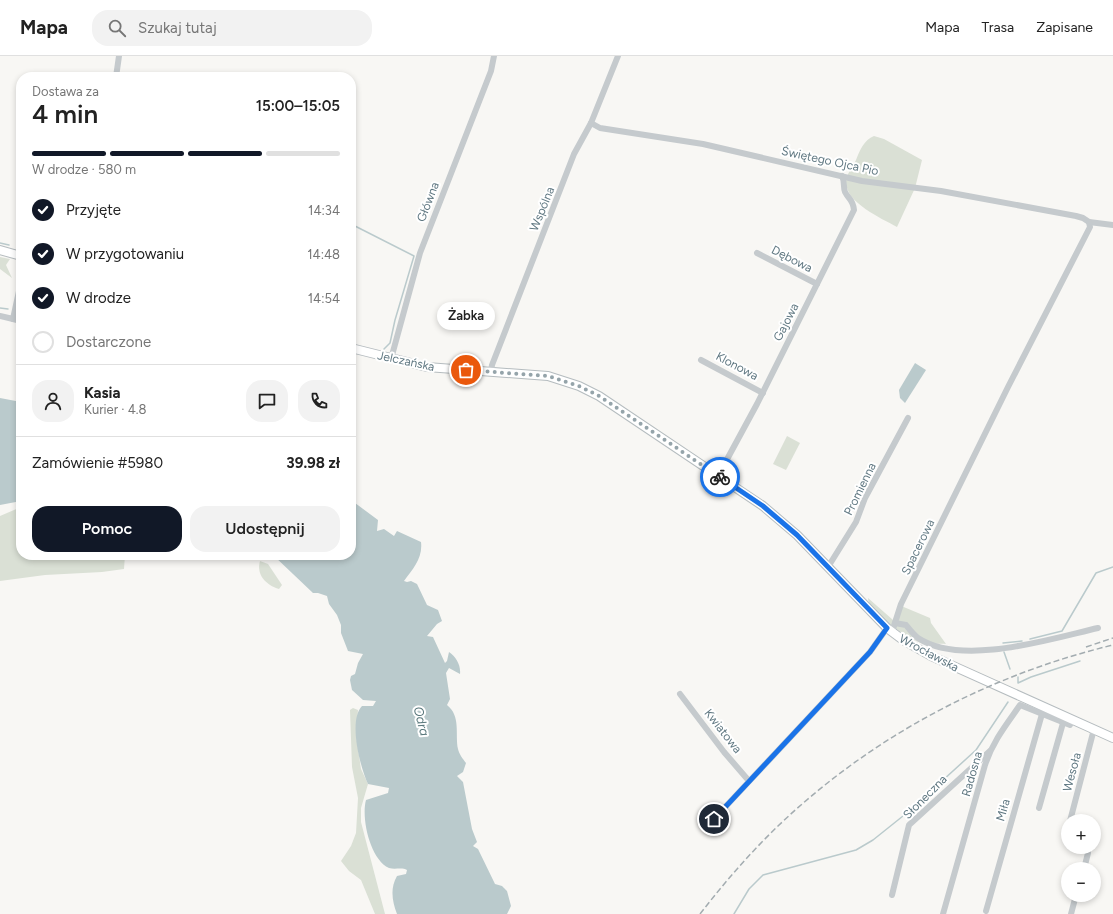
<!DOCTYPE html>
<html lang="pl">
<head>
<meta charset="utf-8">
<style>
  :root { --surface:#fff; --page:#f2f2f2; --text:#222; --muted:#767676; --line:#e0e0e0; --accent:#111827 }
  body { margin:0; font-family:Figtree,sans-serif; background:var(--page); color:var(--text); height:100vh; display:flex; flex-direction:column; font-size:15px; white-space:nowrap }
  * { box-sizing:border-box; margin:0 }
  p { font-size:13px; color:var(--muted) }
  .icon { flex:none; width:22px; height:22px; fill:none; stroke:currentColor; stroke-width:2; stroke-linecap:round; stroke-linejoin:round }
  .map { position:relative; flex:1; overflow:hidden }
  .details { position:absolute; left:16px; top:16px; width:340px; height:488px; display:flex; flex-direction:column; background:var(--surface); border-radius:16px; box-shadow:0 2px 6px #0003 }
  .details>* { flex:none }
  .fabs { position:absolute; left:1061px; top:758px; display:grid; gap:8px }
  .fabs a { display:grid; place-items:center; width:40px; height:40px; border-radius:50%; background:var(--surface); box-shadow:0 2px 6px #0003; font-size:20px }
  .pin { position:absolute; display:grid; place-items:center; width:34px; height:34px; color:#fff; margin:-17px; border:2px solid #fff; border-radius:50%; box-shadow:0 1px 4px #0007 }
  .courier { position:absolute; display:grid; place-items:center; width:40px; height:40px; margin:-20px; border:3px solid #1a73e8; border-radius:50%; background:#fff; color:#222; box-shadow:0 1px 5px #0007 }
  .bubble { position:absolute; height:28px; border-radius:14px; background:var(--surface); box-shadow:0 2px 6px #0003; font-size:13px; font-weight:600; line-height:28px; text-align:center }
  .headline em { font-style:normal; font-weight:600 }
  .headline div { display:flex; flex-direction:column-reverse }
  .headline { display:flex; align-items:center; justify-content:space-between; height:68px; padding:0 16px }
  h1 { font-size:26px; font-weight:600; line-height:30px }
  .bar { display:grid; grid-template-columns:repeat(4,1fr); gap:6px 4px; align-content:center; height:48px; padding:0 16px }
  .bar i { height:5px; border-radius:3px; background:var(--line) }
  .bar .current { background:var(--accent) }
  .bar p { grid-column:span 4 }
  .line { display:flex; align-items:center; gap:10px; padding:0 16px; border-top:1px solid var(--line) }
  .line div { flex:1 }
  .round { display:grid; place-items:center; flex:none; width:42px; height:42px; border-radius:16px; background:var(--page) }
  ol { padding:0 16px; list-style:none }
  li { display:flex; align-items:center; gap:12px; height:44px }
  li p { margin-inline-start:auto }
  li .icon { padding:4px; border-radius:50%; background:var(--accent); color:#fff; stroke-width:4 }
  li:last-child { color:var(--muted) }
  li i { width:22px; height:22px; border:2px solid var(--line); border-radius:50% }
  .primary-button { display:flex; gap:8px; margin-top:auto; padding:8px 16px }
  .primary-button a { flex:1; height:46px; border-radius:16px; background:var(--accent); color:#fff; font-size:16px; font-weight:600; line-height:46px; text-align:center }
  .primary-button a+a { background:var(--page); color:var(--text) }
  header { display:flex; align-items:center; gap:24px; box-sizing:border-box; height:56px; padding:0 20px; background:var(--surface); border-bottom:1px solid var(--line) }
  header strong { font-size:19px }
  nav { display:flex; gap:22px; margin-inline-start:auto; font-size:14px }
  .search { width:280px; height:36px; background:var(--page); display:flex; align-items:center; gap:10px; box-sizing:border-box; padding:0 14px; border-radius:16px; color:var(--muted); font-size:15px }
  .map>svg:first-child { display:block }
  .green { fill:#dae0d5 }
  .water { fill:#bacacc }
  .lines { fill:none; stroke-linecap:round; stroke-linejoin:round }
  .stream { stroke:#bacacc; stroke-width:1.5 }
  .major-casing { stroke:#b5bcbf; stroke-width:10 }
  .minor { stroke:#c5cacd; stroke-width:6 }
  .major { stroke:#fff; stroke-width:8 }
  .rail { stroke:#a3acb0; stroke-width:1.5; stroke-dasharray:6 3; stroke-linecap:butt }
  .done { stroke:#95a4aa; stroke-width:4; stroke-dasharray:0 7.2 }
  .route { stroke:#1a73e8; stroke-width:5 }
  .labels { text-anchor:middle; stroke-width:4; stroke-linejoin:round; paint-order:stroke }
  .street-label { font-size:12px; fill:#607882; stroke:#fff }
  .water-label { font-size:13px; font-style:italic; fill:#5a787c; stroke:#fff }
</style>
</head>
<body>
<header>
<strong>Mapa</strong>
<div class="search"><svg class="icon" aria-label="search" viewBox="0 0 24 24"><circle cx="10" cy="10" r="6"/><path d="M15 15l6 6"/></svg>Szukaj tutaj</div>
<nav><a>Mapa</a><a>Trasa</a><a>Zapisane</a></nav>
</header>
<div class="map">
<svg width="1113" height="858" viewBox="0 0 1113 858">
  <rect width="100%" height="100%" fill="#f8f7f4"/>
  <g class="green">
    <path d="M874,80L884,83L922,104L915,132L897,171C881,162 846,147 846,126C846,119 853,110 856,104C860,94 864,84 874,80Z"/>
    <polygon points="0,201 10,203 6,209 12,222 0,213"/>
    <polygon points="787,380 800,387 786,414 773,408"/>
    <polygon points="21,451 21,499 125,499 124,513 102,516 45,519 0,525 0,460"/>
    <path d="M260,505L268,508L282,529L279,533C266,529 256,519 260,505Z"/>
    <path d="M868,542L893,564L899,549L930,562L931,567L946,588C939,587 928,589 921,587C909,583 867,555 868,542Z"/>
    <polygon points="353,652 358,654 356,679 361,713 368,728 361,752 361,766 385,858 375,858 361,824 349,815 341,805 351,790 356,777 358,742 352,711 350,654"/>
  </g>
  <g class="water">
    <polygon points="915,307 926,314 905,347 900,342 899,334"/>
    <polygon points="0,342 21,346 21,445 0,449"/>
    <path d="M351,444L378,464L377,475L384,473L394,480L397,475L421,486C423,502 413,513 404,525L407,526L411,525L417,528L427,549L438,554L442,565L437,568L427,580L433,581L445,607L447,605L449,596C456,601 461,609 460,618L449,612L446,617L450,643L447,649C461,660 455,678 458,693C459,698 463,703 466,707L463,716L457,720L463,726L472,773L477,786L473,790L478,793L495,828L502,830L507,835L511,850L507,858H397C392,845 390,832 397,820L406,818L407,814C402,811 395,814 389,812C370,803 361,762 366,744L388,737L389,732L368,728C360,711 348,664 362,650H373L376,645L363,644L352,634L350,624L351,620L355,618L358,607L363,598L348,595L341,577V569L337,559L329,548L327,540L318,537H313L273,499H351Z"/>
  </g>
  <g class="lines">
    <g class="stream">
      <polyline points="351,168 414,200 395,264 390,287 384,293"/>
      <polyline points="0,187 9,189"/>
      <polyline points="0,252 8,253"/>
      <polyline points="1030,583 1062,575 1096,517 1113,511"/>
      <polyline points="1003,587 1022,585"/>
      <polyline points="1004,596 1010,613"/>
      <polyline points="1018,621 1018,627 1031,621 1080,605"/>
      <polyline points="734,858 749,833 763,819 856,794 873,784 908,756 976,694 1008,646"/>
    </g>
    <g class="major-casing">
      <g id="major">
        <polyline points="0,194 21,200"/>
        <polyline points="351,292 427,311 548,320 579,330 599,340 763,450 797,479 887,572 903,584 931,600 1113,682"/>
      </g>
    </g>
    <g class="minor">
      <polyline points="116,21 119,0"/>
      <polyline points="591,67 600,72 703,88 862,125 941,135 1076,160 1083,162 1089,166 1113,169"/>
      <polyline points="757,197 817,228"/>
      <polyline points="0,260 13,263 21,226"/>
      <polyline points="13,263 21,265"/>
      <polyline points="391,303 420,197 491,15 494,0"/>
      <polyline points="701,304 763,337"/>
      <polyline points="491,316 492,309 574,98 591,67 618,0"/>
      <path d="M718,420L757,348L854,154C853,143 849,144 845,136C843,131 845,126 842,120"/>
      <polyline points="828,511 856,466 865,442 908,362"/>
      <path d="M895,567L906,569C910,574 913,578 918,582C962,611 1050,583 1098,572"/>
      <polyline points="892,576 901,548 1008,331 1090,171 1089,166"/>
      <polyline points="680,638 724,696 749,725"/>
      <polyline points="1039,752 1063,667"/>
      <polyline points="714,763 870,596 887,572"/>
      <polyline points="1070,765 1094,673"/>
      <polyline points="1084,813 1088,797 1087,791"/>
      <polyline points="892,839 909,769 990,695"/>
      <polyline points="986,855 1042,658"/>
      <path d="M943,858L985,709C993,685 1006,669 1020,649L1070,669L1072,663"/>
      <polyline points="1071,858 1076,839"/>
    </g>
    <use href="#major" class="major"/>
    <g class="rail">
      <polyline points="1086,591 1113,582"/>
      <path d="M700,858C724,827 750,797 778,770C871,681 988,619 1113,589"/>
    </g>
  </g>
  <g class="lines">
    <polyline class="done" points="466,314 548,320 579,330 599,340 720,421"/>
    <polyline class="route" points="714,763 870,596 887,572 797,479 763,450 720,421"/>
  </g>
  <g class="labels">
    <g class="street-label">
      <text transform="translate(830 105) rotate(12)" y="4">Świętego Ojca Pio</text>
      <text transform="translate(428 146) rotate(-69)" y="4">Główna</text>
      <text transform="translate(542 153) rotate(-68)" y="4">Wspólna</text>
      <text transform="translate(792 203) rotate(27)" y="4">Dębowa</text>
      <text transform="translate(786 266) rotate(-63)" y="4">Gajowa</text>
      <text transform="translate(406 305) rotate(12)" y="4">Jelczańska</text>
      <text transform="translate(737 310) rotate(28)" y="4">Klonowa</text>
      <text transform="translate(860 433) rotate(-64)" y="4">Promienna</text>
      <text transform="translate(918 491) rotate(-64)" y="4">Spacerowa</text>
      <text transform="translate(929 597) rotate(28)" y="4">Wrocławska</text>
      <text transform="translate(723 675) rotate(52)" y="4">Kwiatowa</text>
      <text transform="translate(1072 716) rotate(-75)" y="4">Wesoła</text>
      <text transform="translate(972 718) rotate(-74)" y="4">Radosna</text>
      <text transform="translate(925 741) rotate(-45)" y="4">Słoneczna</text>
      <text transform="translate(1003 754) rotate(-74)" y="4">Miła</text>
    </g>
    <g class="water-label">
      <text transform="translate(422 665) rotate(76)" y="5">Odra</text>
    </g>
  </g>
</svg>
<div class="fabs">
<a>+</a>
<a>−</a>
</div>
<div class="pin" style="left:466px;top:314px;background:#ea580c"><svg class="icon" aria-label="bag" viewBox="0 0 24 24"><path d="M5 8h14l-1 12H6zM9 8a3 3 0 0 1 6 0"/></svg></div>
<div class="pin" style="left:714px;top:763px;background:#1f2937"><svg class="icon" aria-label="home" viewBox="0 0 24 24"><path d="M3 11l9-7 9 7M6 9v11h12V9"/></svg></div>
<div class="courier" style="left:720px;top:421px"><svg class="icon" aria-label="bike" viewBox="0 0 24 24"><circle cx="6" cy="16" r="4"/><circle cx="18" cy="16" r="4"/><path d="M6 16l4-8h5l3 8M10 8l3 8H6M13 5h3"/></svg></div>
<div class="bubble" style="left:437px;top:246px;width:58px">Żabka</div>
<section class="details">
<div class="headline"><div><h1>4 min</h1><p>Dostawa za</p></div><em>15:00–15:05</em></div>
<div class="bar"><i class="current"></i><i class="current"></i><i class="current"></i><i></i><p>W drodze · 580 m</p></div>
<ol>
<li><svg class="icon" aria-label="check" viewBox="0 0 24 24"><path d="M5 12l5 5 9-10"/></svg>Przyjęte<p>14:34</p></li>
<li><svg class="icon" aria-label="check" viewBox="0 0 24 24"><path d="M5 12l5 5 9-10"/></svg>W przygotowaniu<p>14:48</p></li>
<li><svg class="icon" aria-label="check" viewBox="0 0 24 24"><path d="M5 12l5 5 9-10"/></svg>W drodze<p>14:54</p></li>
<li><i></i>Dostarczone</li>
</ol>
<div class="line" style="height:72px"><a class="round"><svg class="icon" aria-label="person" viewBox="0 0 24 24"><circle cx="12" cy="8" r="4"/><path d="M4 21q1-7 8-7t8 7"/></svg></a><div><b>Kasia</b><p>Kurier · 4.8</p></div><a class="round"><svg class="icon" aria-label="chat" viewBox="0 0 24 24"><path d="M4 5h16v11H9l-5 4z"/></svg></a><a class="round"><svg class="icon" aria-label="phone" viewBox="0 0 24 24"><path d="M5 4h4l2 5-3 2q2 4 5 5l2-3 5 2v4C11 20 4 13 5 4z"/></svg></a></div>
<div class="line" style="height:52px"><div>Zamówienie #5980</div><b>39.98 zł</b></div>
<div class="primary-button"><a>Pomoc</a><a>Udostępnij</a></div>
</section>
</div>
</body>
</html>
